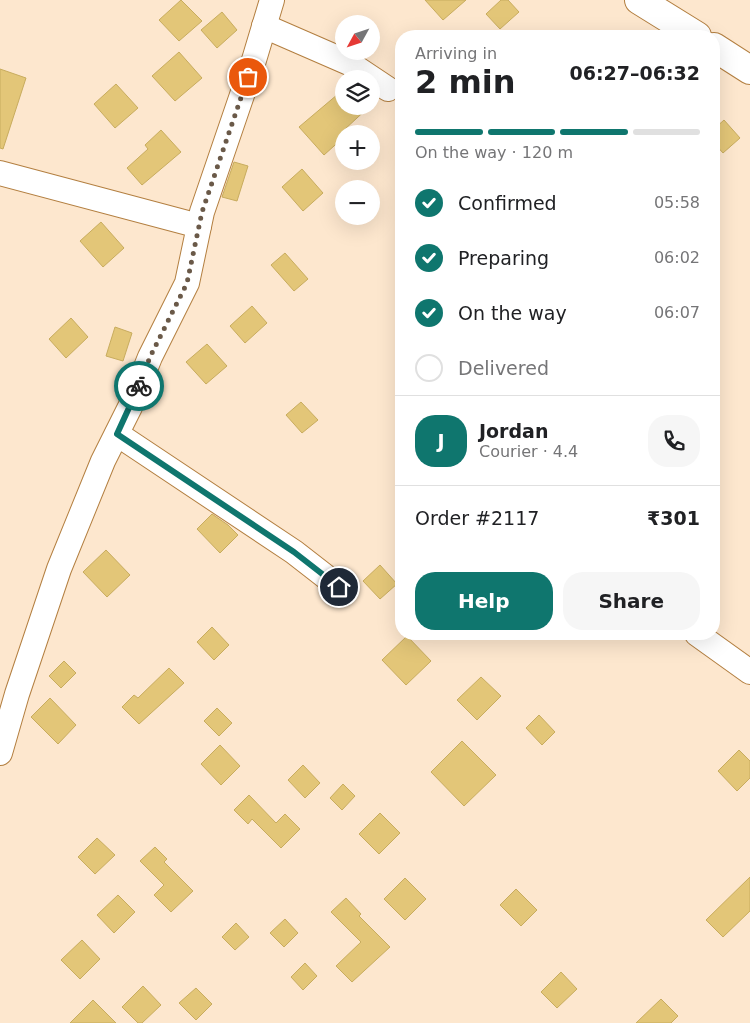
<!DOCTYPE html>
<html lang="en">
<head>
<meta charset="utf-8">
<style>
  :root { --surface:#fff; --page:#f6f6f6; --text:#202124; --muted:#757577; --line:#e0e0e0; --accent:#0f766e }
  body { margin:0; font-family:"DejaVu Sans",sans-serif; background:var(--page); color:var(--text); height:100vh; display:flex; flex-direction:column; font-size:19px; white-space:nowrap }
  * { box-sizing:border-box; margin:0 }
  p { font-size:16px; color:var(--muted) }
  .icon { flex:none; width:28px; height:28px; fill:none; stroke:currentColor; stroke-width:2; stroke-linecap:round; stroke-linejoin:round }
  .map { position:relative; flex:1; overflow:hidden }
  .details { position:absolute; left:395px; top:30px; width:325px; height:610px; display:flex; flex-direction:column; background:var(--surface); border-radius:20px; box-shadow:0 5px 20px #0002 }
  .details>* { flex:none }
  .needle { width:32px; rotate:230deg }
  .controls { position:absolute; left:335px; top:15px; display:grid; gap:10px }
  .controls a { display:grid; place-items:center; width:45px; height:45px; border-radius:50%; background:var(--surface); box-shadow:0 5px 20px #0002; font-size:25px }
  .pin { position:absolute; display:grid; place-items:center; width:42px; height:42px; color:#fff; margin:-21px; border:2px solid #fff; border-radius:50%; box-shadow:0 1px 5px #0007 }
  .courier { position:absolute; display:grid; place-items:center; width:50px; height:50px; margin:-25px; border:4px solid #0f766e; border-radius:50%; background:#fff; color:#222; box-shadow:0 1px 6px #0007 }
  .summary em { font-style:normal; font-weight:700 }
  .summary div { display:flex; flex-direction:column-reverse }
  .summary { display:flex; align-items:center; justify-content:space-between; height:85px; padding:0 20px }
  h1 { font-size:32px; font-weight:700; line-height:38px }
  .bar { display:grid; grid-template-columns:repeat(4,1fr); gap:8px 5px; align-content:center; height:60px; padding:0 20px }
  .bar i { height:6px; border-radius:4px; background:var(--line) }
  .bar .current { background:var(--accent) }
  .bar p { grid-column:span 4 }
  .line { display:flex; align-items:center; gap:12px; padding:0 20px; border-top:1px solid var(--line) }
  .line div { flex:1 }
  .round { display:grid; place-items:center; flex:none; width:52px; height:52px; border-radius:20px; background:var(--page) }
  ol { padding:0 20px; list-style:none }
  li { display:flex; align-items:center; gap:15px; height:55px }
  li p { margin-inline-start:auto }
  li .icon { padding:5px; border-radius:50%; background:var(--accent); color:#fff; stroke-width:4 }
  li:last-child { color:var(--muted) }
  li i { width:28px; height:28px; border:2px solid var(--line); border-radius:50% }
  .button { display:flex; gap:10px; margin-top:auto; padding:10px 20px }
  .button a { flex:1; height:58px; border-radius:20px; background:var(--accent); color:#fff; font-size:20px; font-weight:700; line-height:58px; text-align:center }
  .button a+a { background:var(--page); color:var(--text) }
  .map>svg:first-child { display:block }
  .building { fill:#e3c678; stroke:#c8ac5e }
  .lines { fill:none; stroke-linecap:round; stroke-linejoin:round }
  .minor-casing { stroke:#b37f40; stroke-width:26 }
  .major-casing { stroke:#b37f40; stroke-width:30 }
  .minor { stroke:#fff; stroke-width:24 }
  .major { stroke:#fff; stroke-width:28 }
  .done { stroke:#6a5948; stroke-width:5; stroke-dasharray:0 9 }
  .route { stroke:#0f766e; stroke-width:6 }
</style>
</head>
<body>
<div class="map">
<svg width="750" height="1023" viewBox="0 0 750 1023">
  <rect width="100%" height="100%" fill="#fde7ce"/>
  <g class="building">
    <polygon points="181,0 202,21 179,41 159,20"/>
    <polygon points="425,0 466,0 443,20"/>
    <polygon points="501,0 508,0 519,12 500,29 486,14"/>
    <polygon points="222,12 237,30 217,48 201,30"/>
    <polygon points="179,52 202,78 175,101 152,76"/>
    <polygon points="0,69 26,78 3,149 0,148"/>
    <polygon points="116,84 138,108 115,128 94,104"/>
    <polygon points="344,89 344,106 370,106 344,130 344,137 324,155 299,127"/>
    <polygon points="724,120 740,138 723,153 714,143 714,129"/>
    <polygon points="161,130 181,152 142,185 127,168 148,149 145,145"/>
    <polygon points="234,162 248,166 237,201 222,197"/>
    <polygon points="302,169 323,193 303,211 282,187"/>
    <polygon points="101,222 124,248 103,267 80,241"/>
    <polygon points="285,253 308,279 294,291 271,265"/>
    <polygon points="252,306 267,323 245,343 230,326"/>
    <polygon points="71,318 88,337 66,358 49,339"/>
    <polygon points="115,327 132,333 123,361 106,356"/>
    <polygon points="207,344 227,366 206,384 186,362"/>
    <polygon points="301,402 318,420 302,433 286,415"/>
    <polygon points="212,514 228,525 238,535 220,553 197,529"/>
    <polygon points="106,550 130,575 107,597 83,572"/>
    <polygon points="380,565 397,584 380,599 363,581"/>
    <polygon points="212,627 229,645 214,660 197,642"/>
    <polygon points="407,636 431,661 406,685 382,660"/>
    <polygon points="64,661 76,673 61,688 49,676"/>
    <polygon points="169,668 184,683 139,724 122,707 134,695 138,698"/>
    <polygon points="481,677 501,696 477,720 457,700"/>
    <polygon points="50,698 76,725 58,744 31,717"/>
    <polygon points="217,708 232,723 219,736 204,721"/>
    <polygon points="539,715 555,732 542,745 526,728"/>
    <polygon points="462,741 496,775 464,806 431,772"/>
    <polygon points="220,745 240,766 221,785 201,764"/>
    <polygon points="739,750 750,761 750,778 737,791 718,771"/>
    <polygon points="303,765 320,783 305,798 288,780"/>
    <polygon points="343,784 355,796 342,810 330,798"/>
    <polygon points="249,795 276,823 285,814 300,829 281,848 252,819 248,824 234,810"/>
    <polygon points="380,813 400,833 379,854 359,834"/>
    <polygon points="97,838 115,855 95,874 78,857"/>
    <polygon points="155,847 167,859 164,862 193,891 171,912 154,895 164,885 140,861"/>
    <polygon points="750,877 750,911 723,937 706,920"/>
    <polygon points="405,878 426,899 405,920 384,899"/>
    <polygon points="516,889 537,910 521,926 500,905"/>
    <polygon points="118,895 135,912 114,933 97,915"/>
    <polygon points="346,898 361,914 359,916 390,947 352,982 336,966 361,942 331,912"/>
    <polygon points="285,919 298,933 284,947 270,933"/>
    <polygon points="236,923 249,937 235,950 222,937"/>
    <polygon points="82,940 100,959 80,979 61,960"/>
    <polygon points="305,963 317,976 303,990 291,977"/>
    <polygon points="561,972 577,989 557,1008 541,992"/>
    <polygon points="143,986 161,1005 142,1023 138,1023 122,1007"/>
    <polygon points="196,988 212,1004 196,1020 179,1003"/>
    <polygon points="661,999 678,1016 671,1023 636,1023"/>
    <polygon points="93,1000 116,1023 70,1023"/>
  </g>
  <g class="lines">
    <g class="minor-casing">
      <g id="minor">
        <polyline points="264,26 349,63 388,89"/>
        <polyline points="0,173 199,226"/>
        <polyline points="117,434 294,552 339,587"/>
        <polyline points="697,634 750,672"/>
        <polyline points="0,753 17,694 59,569 103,461 130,407 150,357 187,283 202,212 254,60 272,0"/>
      </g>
    </g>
    <g class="major-casing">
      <g id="major">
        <polyline points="639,0 697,36"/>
        <polyline points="714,47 750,70"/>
      </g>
    </g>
    <use href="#minor" class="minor"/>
    <use href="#major" class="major"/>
  </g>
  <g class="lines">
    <polyline class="done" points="139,386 150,357 187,283 202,212 248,77"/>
    <polyline class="route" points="139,386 117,434 294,552 339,587"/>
  </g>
</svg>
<div class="controls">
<a><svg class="needle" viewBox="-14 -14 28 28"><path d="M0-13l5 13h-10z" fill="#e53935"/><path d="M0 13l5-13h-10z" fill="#757577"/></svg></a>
<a><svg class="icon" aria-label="layers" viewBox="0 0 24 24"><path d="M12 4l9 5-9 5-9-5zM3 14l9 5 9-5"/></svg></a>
<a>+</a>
<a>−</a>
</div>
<div class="pin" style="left:248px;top:77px;background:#ea580c"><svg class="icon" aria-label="bag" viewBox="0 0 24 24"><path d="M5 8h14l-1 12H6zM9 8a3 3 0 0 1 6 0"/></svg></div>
<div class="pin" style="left:339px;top:587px;background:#1f2937"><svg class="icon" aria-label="home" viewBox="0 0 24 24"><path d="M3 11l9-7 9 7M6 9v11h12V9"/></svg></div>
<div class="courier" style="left:139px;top:386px"><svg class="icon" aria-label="bike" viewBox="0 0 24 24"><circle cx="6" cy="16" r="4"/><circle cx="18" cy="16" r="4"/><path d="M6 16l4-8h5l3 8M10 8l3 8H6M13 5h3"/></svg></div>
<section class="details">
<div class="summary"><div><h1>2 min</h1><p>Arriving in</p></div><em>06:27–06:32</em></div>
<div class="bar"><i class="current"></i><i class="current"></i><i class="current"></i><i></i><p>On the way · 120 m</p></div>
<ol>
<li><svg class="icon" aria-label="check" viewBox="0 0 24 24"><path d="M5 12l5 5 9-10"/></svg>Confirmed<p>05:58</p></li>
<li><svg class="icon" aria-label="check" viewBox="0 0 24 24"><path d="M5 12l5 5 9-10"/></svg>Preparing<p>06:02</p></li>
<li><svg class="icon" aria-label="check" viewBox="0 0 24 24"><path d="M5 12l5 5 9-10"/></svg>On the way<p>06:07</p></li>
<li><i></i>Delivered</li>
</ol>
<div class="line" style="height:90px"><b class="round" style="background:var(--accent);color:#fff">J</b><div><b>Jordan</b><p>Courier · 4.4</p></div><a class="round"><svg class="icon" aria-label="phone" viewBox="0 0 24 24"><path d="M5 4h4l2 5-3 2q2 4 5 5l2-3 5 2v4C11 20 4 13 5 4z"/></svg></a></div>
<div class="line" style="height:65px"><div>Order #2117</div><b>₹301</b></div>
<div class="button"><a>Help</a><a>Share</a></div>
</section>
</div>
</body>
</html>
